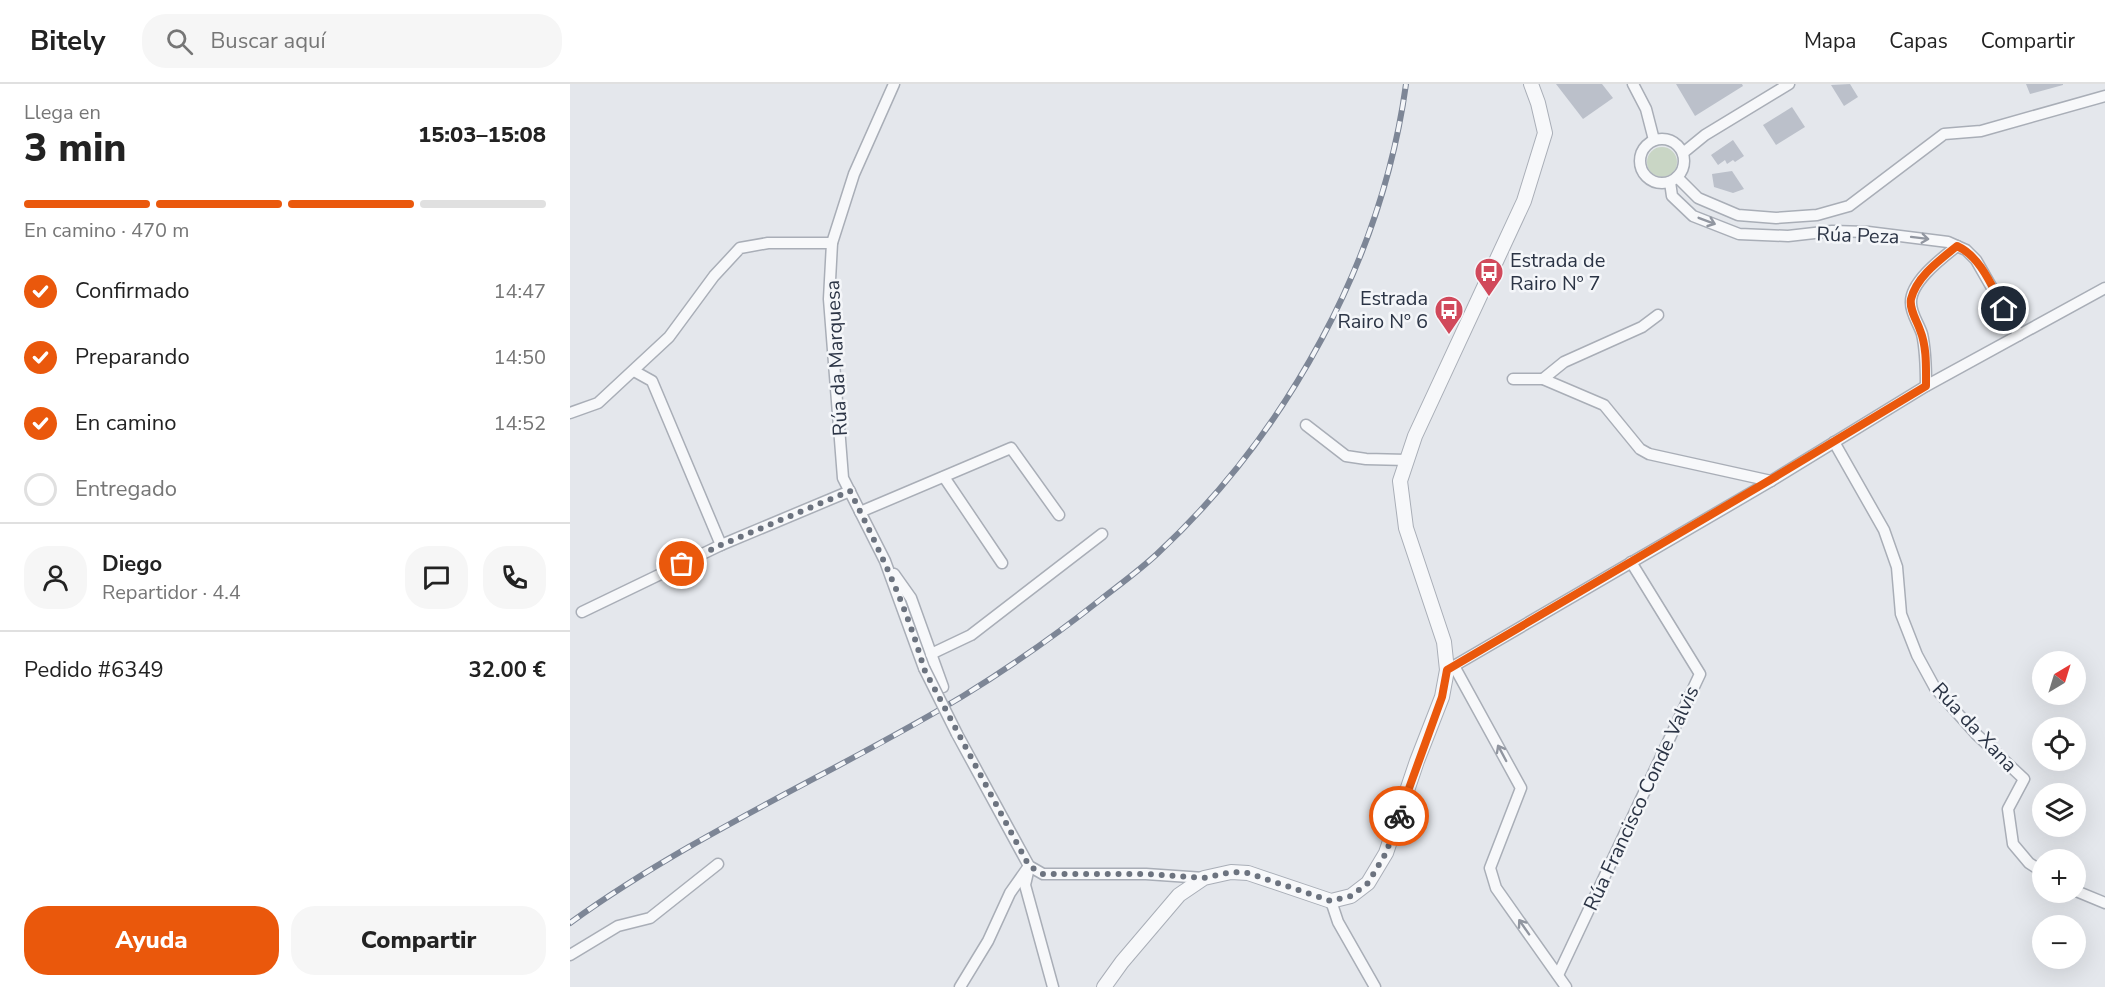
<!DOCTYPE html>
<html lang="es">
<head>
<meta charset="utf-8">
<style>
  :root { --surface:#fff; --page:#f6f6f6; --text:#222; --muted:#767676; --line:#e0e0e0; --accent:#ea580c }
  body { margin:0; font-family:"Nunito Sans",sans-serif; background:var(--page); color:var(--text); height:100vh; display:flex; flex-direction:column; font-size:22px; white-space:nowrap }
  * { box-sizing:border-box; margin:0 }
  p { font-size:20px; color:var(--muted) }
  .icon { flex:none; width:33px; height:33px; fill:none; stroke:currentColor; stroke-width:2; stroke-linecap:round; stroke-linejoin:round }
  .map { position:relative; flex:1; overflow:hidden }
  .sheet { display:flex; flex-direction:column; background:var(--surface); width:570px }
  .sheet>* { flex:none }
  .needle { width:39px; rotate:38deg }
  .buttons { position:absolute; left:1462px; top:567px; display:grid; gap:12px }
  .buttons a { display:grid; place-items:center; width:54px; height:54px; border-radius:50%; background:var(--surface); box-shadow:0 6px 24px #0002; font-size:30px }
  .pin { position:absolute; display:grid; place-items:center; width:51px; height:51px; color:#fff; margin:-26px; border:3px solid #fff; border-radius:50%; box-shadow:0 2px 6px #0007 }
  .courier { position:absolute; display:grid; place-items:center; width:60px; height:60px; margin:-30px; border:4px solid #ea580c; border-radius:50%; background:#fff; color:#222; box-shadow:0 2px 8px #0007 }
  .summary em { font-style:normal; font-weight:800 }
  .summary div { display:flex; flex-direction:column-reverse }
  .summary { display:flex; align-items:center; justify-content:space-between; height:102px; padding:0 24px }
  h1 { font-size:39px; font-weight:800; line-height:45px }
  .bar { display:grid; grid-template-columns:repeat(4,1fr); gap:9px 6px; align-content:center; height:72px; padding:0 24px }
  .bar i { height:8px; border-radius:4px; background:var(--line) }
  .bar .selected { background:var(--accent) }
  .bar p { grid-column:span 4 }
  .line { display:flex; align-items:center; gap:15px; padding:0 24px; border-top:2px solid var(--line) }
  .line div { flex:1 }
  .round { display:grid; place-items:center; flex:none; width:63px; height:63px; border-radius:24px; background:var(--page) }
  ol { padding:0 24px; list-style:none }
  li { display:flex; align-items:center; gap:18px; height:66px }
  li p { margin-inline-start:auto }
  li .icon { padding:6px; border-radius:50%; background:var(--accent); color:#fff; stroke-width:4 }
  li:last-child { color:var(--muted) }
  li i { width:33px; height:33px; border:3px solid var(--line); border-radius:50% }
  .button { display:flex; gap:12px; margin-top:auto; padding:12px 24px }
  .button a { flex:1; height:69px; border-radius:24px; background:var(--accent); color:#fff; font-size:24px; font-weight:800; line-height:69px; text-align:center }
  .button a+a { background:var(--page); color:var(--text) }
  header { display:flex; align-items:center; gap:36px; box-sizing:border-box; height:84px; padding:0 30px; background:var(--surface); border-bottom:2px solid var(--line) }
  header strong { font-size:28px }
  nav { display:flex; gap:33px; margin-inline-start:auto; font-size:21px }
  .search { width:420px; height:54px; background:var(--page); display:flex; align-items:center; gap:15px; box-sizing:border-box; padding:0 21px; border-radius:24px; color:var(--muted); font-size:22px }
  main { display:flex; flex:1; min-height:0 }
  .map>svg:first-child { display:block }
  .green { fill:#c9d6c5 }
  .building { fill:#bbc0ca }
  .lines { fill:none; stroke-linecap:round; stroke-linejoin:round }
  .minor-casing { stroke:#a9aeb7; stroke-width:13 }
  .tertiary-casing { stroke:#a9aeb7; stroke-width:16 }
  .minor { stroke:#f7f8fa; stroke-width:10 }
  .tertiary { stroke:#f7f8fa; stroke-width:14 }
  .rail-casing { stroke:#7d8696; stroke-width:6 }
  .rail { stroke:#f4f6f9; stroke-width:4; stroke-dasharray:11; stroke-linecap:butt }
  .minor-bridge-casing { stroke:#a9aeb7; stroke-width:13; stroke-linecap:butt }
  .minor-bridge { stroke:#f7f8fa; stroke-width:10 }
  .oneway { stroke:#9196a0 }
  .done { stroke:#6c737f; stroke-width:6; stroke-dasharray:0 10.8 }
  .route { stroke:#ea580c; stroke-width:8 }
  .labels { text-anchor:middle; stroke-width:5; stroke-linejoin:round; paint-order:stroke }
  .street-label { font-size:20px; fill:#2b3445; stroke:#f4f6f9 }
  .poi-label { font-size:20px; fill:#2b3445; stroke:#f4f6f9; text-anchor:start }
</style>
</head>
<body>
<header>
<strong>Bitely</strong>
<div class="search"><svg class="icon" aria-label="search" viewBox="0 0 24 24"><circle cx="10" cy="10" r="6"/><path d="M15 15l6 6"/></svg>Buscar aquí</div>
<nav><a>Mapa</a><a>Capas</a><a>Compartir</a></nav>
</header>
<main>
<section class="sheet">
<div class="summary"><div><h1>3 min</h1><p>Llega en</p></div><em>15:03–15:08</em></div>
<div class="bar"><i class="selected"></i><i class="selected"></i><i class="selected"></i><i></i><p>En camino · 470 m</p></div>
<ol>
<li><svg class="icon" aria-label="check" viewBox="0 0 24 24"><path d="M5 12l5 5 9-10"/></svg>Confirmado<p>14:47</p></li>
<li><svg class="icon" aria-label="check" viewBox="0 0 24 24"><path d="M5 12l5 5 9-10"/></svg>Preparando<p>14:50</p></li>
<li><svg class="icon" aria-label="check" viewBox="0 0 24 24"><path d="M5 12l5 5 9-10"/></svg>En camino<p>14:52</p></li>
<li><i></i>Entregado</li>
</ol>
<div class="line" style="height:108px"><a class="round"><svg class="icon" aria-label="person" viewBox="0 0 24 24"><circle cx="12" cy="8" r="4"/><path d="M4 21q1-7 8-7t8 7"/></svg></a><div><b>Diego</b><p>Repartidor · 4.4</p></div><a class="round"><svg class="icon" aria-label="chat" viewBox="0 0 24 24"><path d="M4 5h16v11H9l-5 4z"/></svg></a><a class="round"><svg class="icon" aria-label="phone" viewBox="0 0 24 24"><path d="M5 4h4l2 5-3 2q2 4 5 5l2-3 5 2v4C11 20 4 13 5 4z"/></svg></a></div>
<div class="line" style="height:78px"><div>Pedido #6349</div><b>32.00 €</b></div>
<div class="button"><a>Ayuda</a><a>Compartir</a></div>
</section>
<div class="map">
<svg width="1535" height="903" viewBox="0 0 1535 903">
  <rect width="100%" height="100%" fill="#e4e7ec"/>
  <circle class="green" cx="1092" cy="78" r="15"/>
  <g class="building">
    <polygon points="986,0 1032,0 1043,14 1013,35"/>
    <polygon points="1106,0 1172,0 1173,2 1125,32"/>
    <polygon points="1280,0 1288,13 1274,22 1261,1"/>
    <polygon points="1456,0 1493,0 1493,1 1460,10"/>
    <polygon points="1222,23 1235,43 1206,61 1193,41"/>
    <polygon points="1163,56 1174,72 1165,78 1163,76 1157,80 1155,76 1148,81 1141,71"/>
    <polygon points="1162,87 1174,105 1163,109 1144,103 1142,90"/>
  </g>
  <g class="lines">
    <g class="minor-casing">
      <g id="minor">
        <polyline points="324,0 284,90 262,159 259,215 273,394 315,477 354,584"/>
        <polyline points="1063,0 1076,25 1084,56"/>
        <circle cx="1092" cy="77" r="22"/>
        <polyline points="1113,69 1135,51 1219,0"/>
        <polyline points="1107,93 1128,114 1168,131 1206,134 1247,131 1279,122 1374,50 1411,47 1535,12"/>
        <polyline points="1100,98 1102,112 1123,132 1169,150 1218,152 1262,147 1298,148 1378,158 1396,166 1406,176 1449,251"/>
        <polyline points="64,287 82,297 151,461"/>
        <polyline points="943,295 973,295 1034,321 1070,365 1079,370 1201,397"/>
        <polyline points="973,295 994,278 1072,243 1088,231"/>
        <path d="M1356,302C1356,285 1356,267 1352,250C1349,240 1341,230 1341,219C1340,198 1372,174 1387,162"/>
        <polyline points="0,329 28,319 99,253 144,192 170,164 198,159 262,159"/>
        <polyline points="736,341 776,372 796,375 837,376"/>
        <polyline points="1264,358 1314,446 1327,483 1331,530 1347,571 1365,604 1406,650 1454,695 1438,725 1443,760 1459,779 1473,788"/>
        <polyline points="374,393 432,479"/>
        <polyline points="290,428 441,364 489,431"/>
        <polyline points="324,490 341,514 373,603"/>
        <polyline points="12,528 151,461 280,407"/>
        <polyline points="361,570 401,551 532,450"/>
        <polyline points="884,582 951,704 920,784 926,804 996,903"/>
        <polyline points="877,586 1201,397 1356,302 1535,204"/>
        <polyline points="387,650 459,782 473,790 576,790 634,794"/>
        <polyline points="458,788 455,801 483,903"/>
        <polyline points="1506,807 1535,819"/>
        <polyline points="761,817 768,838 805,903"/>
        <polyline points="0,871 48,842 80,834 148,780"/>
        <polyline points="988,891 1130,590 1061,478"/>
        <polyline points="390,903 418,857 440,809 459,782"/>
      </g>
    </g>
    <g class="tertiary-casing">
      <polyline id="tertiary" points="534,903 552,878 609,811 634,794 661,788 678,789 761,817 781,812 798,799 816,769 847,677 872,613 877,586 874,558 836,444 830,397 845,352 954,117 975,49 968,19 961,0"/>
    </g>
    <use href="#minor" class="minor"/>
    <use href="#tertiary" class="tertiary"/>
    <g class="rail-casing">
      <path id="rail" d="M0,839C123,750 263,690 393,612C440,583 486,551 530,516C549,501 570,486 588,469C717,349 812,176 836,0"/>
    </g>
    <use href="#rail" class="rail"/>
    <g class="minor-bridge-casing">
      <polyline id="minor-bridge" points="354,584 387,650"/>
    </g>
    <use href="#minor-bridge" class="minor-bridge"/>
  </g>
  <defs><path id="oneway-shaft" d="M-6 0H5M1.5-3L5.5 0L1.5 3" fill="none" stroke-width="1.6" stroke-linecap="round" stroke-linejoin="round" transform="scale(1.5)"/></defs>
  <g class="oneway">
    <use href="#oneway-shaft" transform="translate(1137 137) rotate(21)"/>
    <use href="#oneway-shaft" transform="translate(1350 154) rotate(7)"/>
    <use href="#oneway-shaft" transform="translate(932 669) rotate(-118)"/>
    <use href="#oneway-shaft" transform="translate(954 843) rotate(-125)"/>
  </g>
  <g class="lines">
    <path class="done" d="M112,480L151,461L280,407C309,465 337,523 354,585L459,782L473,790H576L634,794L661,788L678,789L761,817L781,812L798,799L816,769L829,732"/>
    <path class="route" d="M829,732L872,613L877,586L1200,396L1356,302C1356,284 1357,263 1350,246C1347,237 1339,225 1341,215C1347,192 1370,176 1387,162C1411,173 1422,203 1434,225"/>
  </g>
  <defs>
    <g id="bus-pin" transform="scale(1.5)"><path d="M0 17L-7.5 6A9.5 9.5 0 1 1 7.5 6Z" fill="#d1495b" stroke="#f4f6f9"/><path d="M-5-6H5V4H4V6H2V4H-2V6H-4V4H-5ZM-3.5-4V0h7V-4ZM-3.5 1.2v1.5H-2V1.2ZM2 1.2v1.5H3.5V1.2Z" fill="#fff"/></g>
  </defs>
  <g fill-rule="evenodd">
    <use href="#bus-pin" x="919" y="188"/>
    <use href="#bus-pin" x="879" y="226"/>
  </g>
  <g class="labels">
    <g class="street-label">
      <text transform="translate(1288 151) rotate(2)" y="7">Rúa Peza</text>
      <text transform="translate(266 274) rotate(-93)" y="7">Rúa da Marquesa</text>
      <text transform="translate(1405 643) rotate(47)" y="7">Rúa da Xana</text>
      <text transform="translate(1071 714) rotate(-65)" y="7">Rúa Francisco Conde Valvis</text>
    </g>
    <g class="poi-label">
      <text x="940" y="183">Estrada de<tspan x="940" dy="23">Rairo Nº 7</tspan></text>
      <text x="858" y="221" text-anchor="end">Estrada<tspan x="858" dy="23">Rairo Nº 6</tspan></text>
    </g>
  </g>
</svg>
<div class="buttons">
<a><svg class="needle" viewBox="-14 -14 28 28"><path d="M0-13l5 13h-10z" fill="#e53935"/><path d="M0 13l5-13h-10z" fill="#767676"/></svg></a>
<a><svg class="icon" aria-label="locate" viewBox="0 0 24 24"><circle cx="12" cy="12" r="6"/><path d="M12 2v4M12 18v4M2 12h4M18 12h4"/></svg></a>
<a><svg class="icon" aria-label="layers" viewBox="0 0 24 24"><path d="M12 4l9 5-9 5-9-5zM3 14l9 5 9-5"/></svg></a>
<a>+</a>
<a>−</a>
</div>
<div class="pin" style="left:112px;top:480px;background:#ea580c"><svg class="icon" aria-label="bag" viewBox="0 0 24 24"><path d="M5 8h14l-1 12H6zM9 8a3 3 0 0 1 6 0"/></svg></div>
<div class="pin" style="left:1434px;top:225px;background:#1f2937"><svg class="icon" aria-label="home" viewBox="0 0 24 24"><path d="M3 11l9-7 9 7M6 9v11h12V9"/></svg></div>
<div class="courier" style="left:829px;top:732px"><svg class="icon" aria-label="bike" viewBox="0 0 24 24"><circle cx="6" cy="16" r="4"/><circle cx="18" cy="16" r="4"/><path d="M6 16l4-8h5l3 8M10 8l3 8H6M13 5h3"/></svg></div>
</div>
</main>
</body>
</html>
